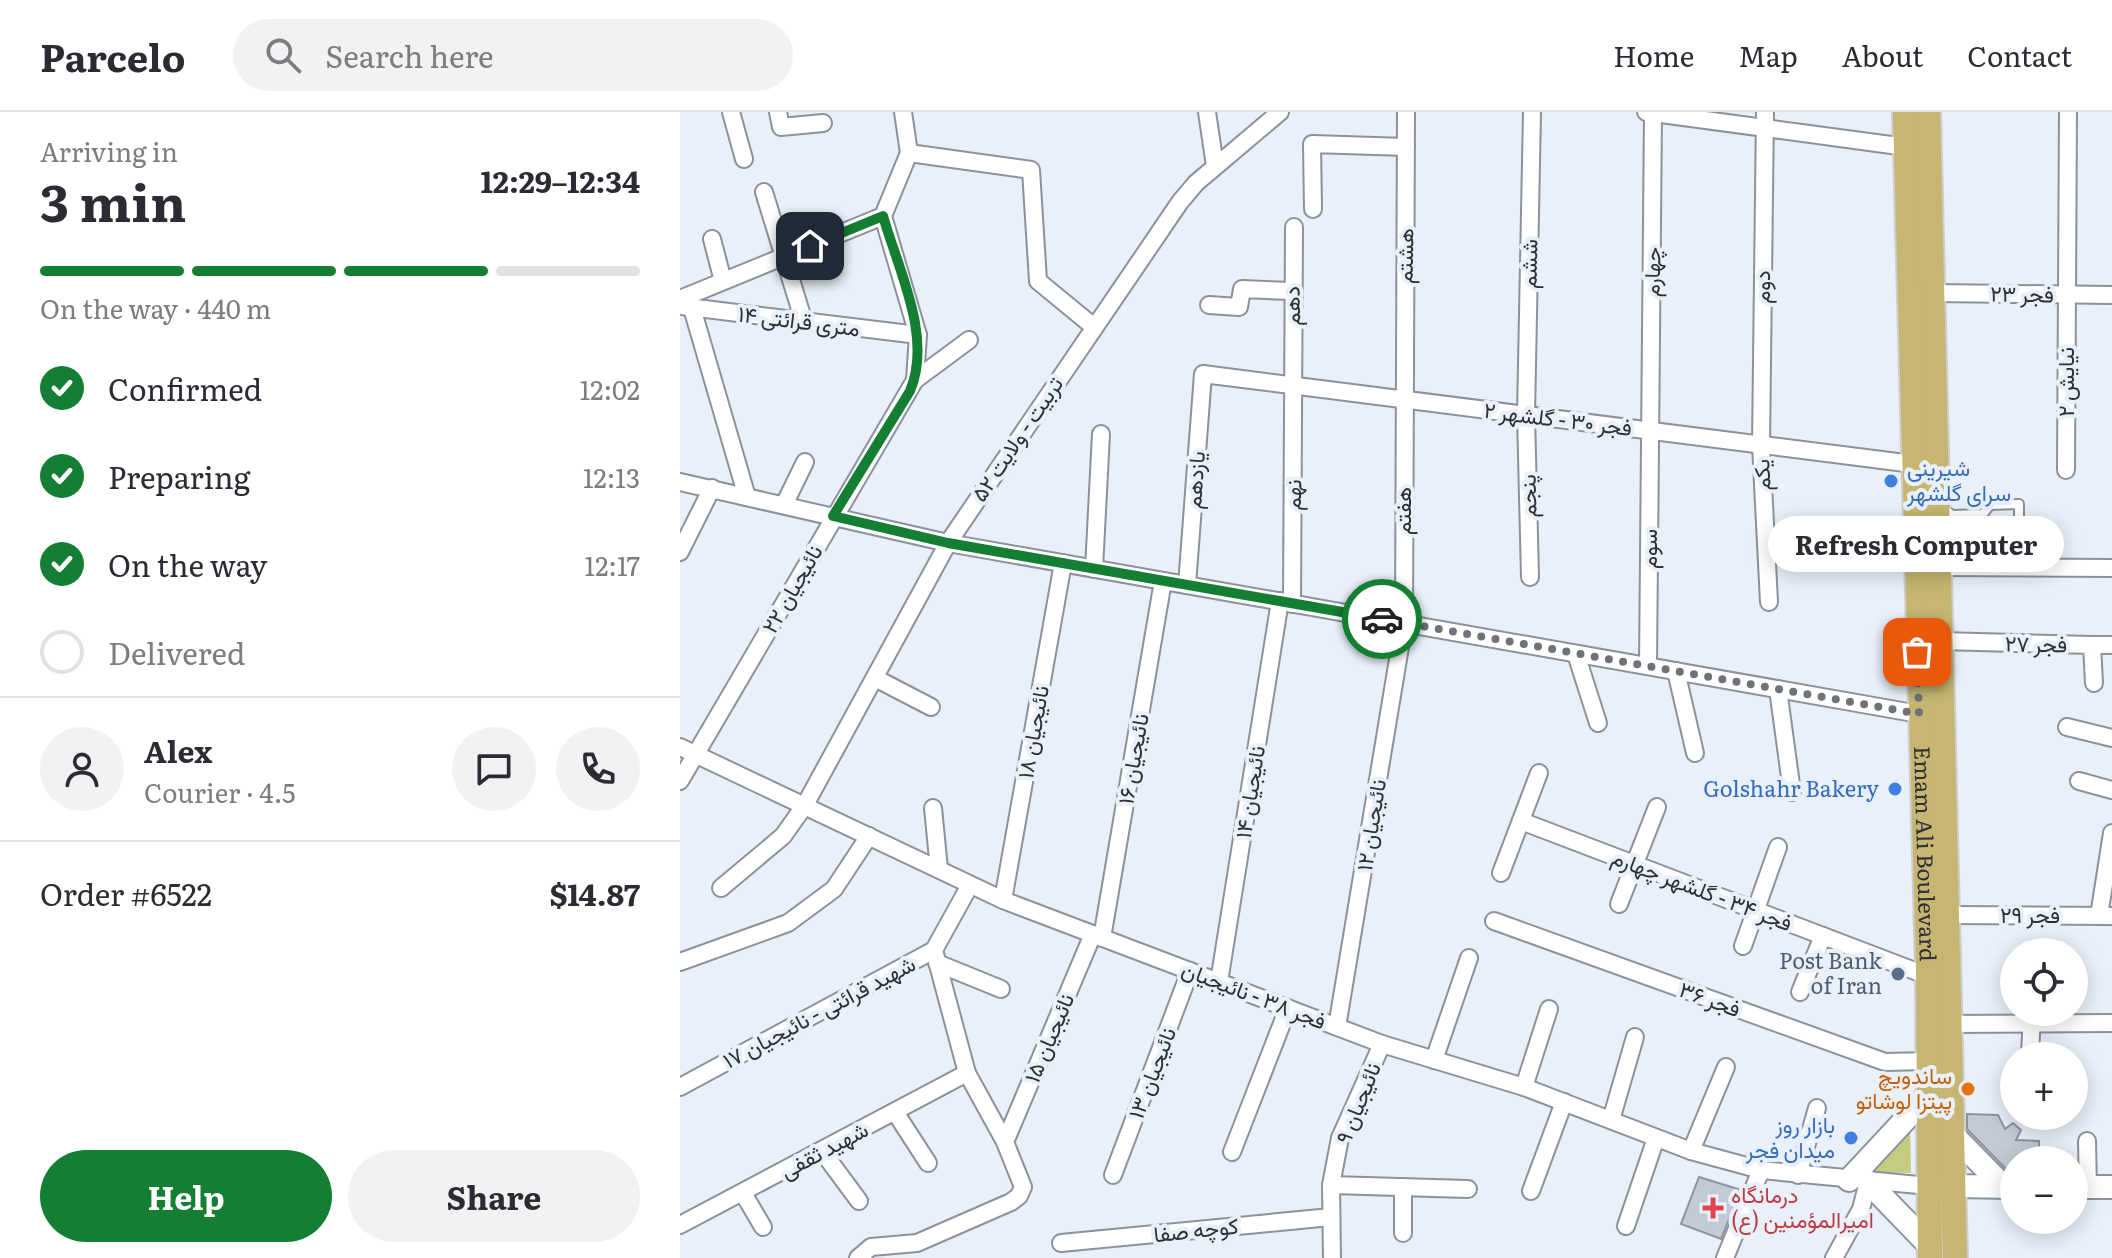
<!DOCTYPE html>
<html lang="en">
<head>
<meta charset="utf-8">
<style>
  :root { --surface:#fff; --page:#f2f2f3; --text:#2b2b33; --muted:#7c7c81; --line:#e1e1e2; --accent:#147e32 }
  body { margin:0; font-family:Literata,Vazirmatn,serif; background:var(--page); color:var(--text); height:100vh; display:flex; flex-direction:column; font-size:30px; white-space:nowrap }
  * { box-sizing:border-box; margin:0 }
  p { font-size:26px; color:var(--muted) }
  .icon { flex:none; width:44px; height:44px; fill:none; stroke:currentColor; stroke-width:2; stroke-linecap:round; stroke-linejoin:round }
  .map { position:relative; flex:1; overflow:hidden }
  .details { display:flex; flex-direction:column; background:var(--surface); width:680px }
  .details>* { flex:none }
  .tools { position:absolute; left:1320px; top:826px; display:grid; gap:16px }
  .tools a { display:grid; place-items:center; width:88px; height:88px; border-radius:50%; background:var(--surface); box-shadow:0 4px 20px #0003; font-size:40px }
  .pin { position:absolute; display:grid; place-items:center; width:68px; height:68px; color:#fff; margin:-34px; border-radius:16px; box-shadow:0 4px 12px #0006 }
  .courier { position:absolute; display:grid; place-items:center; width:80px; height:80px; margin:-40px; border:6px solid #147e32; border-radius:50%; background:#fff; color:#222; box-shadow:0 2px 10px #0007 }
  .bubble { position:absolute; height:56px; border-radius:28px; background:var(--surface); box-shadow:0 4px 20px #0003; font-size:26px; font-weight:700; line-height:56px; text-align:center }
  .overview em { font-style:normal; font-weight:700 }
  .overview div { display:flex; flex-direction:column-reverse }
  .overview { display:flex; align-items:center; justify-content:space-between; height:136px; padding:0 40px }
  h1 { font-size:52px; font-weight:700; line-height:60px }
  .bar { display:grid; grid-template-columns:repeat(4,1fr); gap:12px 8px; align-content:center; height:96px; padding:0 40px }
  .bar i { height:10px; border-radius:6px; background:var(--line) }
  .bar .on { background:var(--accent) }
  .bar p { grid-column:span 4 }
  .line { display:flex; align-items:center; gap:20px; padding:0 40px; border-top:2px solid var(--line) }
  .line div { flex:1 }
  .round { display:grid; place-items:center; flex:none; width:84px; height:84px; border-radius:42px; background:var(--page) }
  ol { padding:0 40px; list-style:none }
  li { display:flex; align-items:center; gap:24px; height:88px }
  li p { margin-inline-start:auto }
  li .icon { padding:8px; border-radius:50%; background:var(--accent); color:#fff; stroke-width:4 }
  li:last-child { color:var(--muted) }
  li i { width:44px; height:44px; border:4px solid var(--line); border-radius:50% }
  .cta { display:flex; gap:16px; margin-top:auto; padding:16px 40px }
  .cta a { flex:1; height:92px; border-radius:48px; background:var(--accent); color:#fff; font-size:32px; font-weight:700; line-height:92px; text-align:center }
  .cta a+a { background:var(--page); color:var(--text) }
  header { display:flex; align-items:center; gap:48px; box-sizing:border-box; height:112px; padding:0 40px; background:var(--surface); border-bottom:2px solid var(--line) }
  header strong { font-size:38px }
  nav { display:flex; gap:44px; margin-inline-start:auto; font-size:28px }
  .search { width:560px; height:72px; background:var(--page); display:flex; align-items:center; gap:20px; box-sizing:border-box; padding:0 28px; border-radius:44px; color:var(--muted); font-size:30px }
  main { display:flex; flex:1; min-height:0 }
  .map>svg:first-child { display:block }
  .green { fill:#c5cc82 }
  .building { fill:#c4cad4; stroke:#8e949d; stroke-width:2 }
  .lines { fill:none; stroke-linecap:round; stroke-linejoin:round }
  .lane-casing { stroke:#8c929b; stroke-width:12 }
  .street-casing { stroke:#8c929b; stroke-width:20 }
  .secondary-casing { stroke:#8c929b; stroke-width:26 }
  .primary-casing { stroke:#cdcdce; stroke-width:28 }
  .lane { stroke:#fff; stroke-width:8 }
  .street { stroke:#fff; stroke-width:16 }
  .secondary { stroke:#fff; stroke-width:22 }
  .primary { stroke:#c6b671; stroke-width:24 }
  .done { stroke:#6f7379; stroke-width:8; stroke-dasharray:0 14.4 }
  .route { stroke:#147e32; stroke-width:10 }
  .shop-dot { fill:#3f7fe0; stroke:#e9f0f9; stroke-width:3 }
  .service-dot { fill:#5c6f8a; stroke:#e9f0f9; stroke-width:3 }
  .food-dot { fill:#e8710a; stroke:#e9f0f9; stroke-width:3 }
  .health-dot { fill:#e0444e; stroke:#e9f0f9; stroke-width:3 }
  .labels { text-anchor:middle; stroke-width:8; stroke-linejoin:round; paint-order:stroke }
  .street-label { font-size:22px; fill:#2d3034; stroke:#e9f0f9 }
  .shop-label { font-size:22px; fill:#366cbe; stroke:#e9f0f9; text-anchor:end }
  .service-label { font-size:22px; fill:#4e5e75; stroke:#e9f0f9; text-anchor:end }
  .food-label { font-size:22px; fill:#c56008; stroke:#e9f0f9; text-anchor:end }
  .health-label { font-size:22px; fill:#be3a42; stroke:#e9f0f9; text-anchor:start }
</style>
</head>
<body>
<header>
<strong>Parcelo</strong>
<div class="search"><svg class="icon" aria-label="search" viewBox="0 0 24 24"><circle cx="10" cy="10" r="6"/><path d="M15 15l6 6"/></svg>Search here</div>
<nav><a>Home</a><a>Map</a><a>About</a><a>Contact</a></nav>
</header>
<main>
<section class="details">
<div class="overview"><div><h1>3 min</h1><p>Arriving in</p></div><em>12:29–12:34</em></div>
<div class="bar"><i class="on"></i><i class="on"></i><i class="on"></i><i></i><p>On the way · 440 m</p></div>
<ol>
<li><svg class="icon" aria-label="check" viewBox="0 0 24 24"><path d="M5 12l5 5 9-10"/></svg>Confirmed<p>12:02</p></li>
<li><svg class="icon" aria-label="check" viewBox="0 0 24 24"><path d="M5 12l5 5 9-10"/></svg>Preparing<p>12:13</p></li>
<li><svg class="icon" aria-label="check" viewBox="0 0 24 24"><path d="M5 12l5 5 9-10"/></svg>On the way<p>12:17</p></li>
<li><i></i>Delivered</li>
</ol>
<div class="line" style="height:144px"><a class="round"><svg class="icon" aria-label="person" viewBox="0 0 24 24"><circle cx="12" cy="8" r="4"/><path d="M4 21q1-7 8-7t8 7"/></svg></a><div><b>Alex</b><p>Courier · 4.5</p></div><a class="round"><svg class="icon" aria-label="chat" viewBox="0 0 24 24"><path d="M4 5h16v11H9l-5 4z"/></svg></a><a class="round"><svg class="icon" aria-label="phone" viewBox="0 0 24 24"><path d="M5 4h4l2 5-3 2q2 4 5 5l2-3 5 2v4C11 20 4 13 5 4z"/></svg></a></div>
<div class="line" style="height:104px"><div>Order #6522</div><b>$14.87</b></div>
<div class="cta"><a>Help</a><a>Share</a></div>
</section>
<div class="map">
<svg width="1432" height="1146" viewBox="0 0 1432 1146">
  <rect width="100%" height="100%" fill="#e9f0f9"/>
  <polygon class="green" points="1230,1011 1231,1061 1184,1060"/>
  <g class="building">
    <polygon points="1287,1002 1318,1003 1325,1017 1333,1011 1341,1018 1336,1028 1359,1029 1359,1048 1334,1048 1334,1057 1326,1057 1287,1017"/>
    <polygon points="1019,1065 1061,1078 1041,1127 1001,1112"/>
  </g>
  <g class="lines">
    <g class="lane-casing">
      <polyline id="lane" points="1263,427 1279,417 1339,417 1339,392 1310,393 1303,402 1272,403 1264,397"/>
    </g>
    <g class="street-casing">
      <g id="street">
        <polyline points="51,0 64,47"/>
        <polyline points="98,0 101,15 143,11"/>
        <polyline points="223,0 229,41 351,58 358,169 414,215"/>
        <polyline points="527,0 535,54"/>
        <polyline points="966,0 1226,35"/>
        <polyline points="1085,0 1081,333 1089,490"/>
        <polyline points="84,80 124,210"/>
        <polyline points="633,97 632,32 726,35"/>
        <polyline points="32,127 43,169"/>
        <polyline points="1253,181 1432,183"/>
        <polyline points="0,187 203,104 229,41"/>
        <polyline points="529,193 559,195 562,177 611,179"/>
        <polyline points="0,194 238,223"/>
        <polyline points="12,196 67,385"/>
        <polyline points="235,268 289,228"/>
        <polyline points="1386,358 1388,0"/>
        <polyline points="0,370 268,431 1239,602"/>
        <polyline points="104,393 125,350"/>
        <polyline points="0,440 32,376"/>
        <polyline points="1259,455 1432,456"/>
        <polyline points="414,457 421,322"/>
        <polyline points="850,465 846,303 852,0"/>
        <polyline points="507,473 523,262 1233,352"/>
        <polyline points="612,492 614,115"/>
        <polyline points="1261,529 1412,533 1414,571"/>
        <polyline points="1412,533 1432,533"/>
        <polyline points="896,542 918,611"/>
        <polyline points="968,554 973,1"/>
        <polyline points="996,559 1015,641"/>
        <polyline points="195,566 251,595"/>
        <polyline points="1098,577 1112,680"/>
        <polyline points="1387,615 1432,626"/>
        <polyline points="0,635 323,788 702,932 844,975 1011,1039 1081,1058 1249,1074"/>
        <polyline points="0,669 235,268 238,223 203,104"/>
        <polyline points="1399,669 1432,678"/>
        <polyline points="253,696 259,757"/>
        <polyline points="841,709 1248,864"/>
        <polyline points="821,761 859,661"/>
        <polyline points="41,776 103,724 125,693 268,431 500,90 516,71 600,0"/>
        <polyline points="323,788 383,451"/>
        <polyline points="939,792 977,695"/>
        <polyline points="1267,803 1432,804"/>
        <polyline points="1419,804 1432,721"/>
        <polyline points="814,809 1205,950 1249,949"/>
        <polyline points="422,826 483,469"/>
        <polyline points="1063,834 1098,735"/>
        <polyline points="0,850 108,811 154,777 189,724"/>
        <polyline points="257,851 321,877"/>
        <polyline points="539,870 600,489"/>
        <polyline points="1120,880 1143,824"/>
        <polyline points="1270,912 1432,911"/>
        <polyline points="657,915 724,511 726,0"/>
        <polyline points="1350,944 1352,900"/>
        <polyline points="754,948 789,846"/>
        <polyline points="0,975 254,838 290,773"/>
        <polyline points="844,975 869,897"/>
        <polyline points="215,1000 248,1051"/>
        <polyline points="931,1008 955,925"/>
        <polyline points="1407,1029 1408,1076"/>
        <polyline points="325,1030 413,822"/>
        <polyline points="142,1039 179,1089"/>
        <polyline points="1011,1039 1046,955"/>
        <polyline points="552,1040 608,896"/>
        <polyline points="433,1063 510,859"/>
        <polyline points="1118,1063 1137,996"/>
        <polyline points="651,1073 788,1077"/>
        <polyline points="851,1079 884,990"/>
        <polyline points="63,1081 83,1115"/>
        <polyline points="0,1113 287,961"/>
        <polyline points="946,1114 976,1026"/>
        <polyline points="723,1121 723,1075"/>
        <polyline points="381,1131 651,1105"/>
        <polyline points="178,1146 191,1135 237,1131 331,1090 339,1084 343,1075 325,1030 287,961 254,838"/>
        <polyline points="652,1146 651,1073 660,1026 702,932"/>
        <polyline points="1045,1146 1081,1058"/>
        <polyline points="1154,1146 1181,1097 1188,1070"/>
      </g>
    </g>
    <g class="secondary-casing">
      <g id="secondary">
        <polyline points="1272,1022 1324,1075"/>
        <polyline points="1169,1068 1250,981"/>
        <polyline points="1188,1070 1250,1134"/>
        <polyline points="1274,1074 1332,1075"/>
        <polyline points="1394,1075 1432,1075"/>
      </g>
    </g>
    <g class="primary-casing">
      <g id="primary">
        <path id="s1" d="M1225,0L1248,854L1250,1146"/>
        <polyline points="1248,0 1275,1146"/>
      </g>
    </g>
    <use href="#lane" class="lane"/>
    <use href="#street" class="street"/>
    <use href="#secondary" class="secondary"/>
    <use href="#primary" class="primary"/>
  </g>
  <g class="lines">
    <polyline class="done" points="702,507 1239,602 1237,540"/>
    <path class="route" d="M130,134L203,104C218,157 253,225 230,279L153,404L268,431L702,507"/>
  </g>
  <g class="shop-dot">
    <circle cx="1211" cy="369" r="8"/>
    <circle cx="1215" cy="677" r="8"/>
    <circle cx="1171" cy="1026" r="8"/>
  </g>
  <circle class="service-dot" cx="1218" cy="862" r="8"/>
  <circle class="food-dot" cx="1288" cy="977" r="8"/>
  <path class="health-dot" d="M1029 1084h8v8h8v8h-8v8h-8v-8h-8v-8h8z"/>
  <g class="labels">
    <g class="street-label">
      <text transform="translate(725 144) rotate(-89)" y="8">هشتم</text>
      <text transform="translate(849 152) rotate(-89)" y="8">ششم</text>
      <text transform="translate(972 160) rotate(-89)" y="8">چهارم</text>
      <text transform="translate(1082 175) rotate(-89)" y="8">دوم</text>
      <text transform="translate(1342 182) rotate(1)" y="8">فجر ۲۳</text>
      <text transform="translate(612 194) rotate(-91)" y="8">دهم</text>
      <text transform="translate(119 209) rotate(7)" y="8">۱۴ متری قرائتی</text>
      <text transform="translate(1386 270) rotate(-90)" y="8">نیایش ۲</text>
      <text transform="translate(878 307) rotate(7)" y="8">فجر ۳۰ - گلشهر ۲</text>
      <text transform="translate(337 327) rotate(-56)" y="8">تربیت - ولایت ۵۲</text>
      <text transform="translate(1082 363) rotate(-93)" y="8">یکم</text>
      <text transform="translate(515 368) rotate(-86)" y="8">یازدهم</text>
      <text transform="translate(613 383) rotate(-89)" y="8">نهم</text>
      <text transform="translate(848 384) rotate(-91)" y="8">پنجم</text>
      <text transform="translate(723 399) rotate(-90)" y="8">هفتم</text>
      <text transform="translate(969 437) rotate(-90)" y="8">سوم</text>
      <text transform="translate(112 477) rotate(-60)" y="8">نائیجیان ۲۲</text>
      <text transform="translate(1356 532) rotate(1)" y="8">فجر ۲۷</text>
      <text transform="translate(353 620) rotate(-80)" y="8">نائیجیان ۱۸</text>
      <text transform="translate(453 647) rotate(-80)" y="8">نائیجیان ۱۶</text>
      <text transform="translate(570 680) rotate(-81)" y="8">نائیجیان ۱۴</text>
      <text transform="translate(691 713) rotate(-81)" y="8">نائیجیان ۱۲</text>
      <text dy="8" stroke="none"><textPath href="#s1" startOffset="742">Emam Ali Boulevard</textPath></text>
      <text transform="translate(1022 778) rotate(21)" y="8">فجر ۳۴ - گلشهر چهارم</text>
      <text x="1350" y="811">فجر ۲۹</text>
      <text transform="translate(574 883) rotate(21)" y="8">فجر ۳۸ - نائیجیان</text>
      <text transform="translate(1030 887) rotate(20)" y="8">فجر ۳۶</text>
      <text transform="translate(139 900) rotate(-28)" y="8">شهید قرائتی - نائیجیان ۱۷</text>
      <text transform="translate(369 926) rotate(-67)" y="8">نائیجیان ۱۵</text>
      <text transform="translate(472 961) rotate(-69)" y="8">نائیجیان ۱۳</text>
      <text transform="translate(678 991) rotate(-68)" y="8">نائیجیان ۹</text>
      <text transform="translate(144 1038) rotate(-28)" y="8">شهید ثقفی</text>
      <text transform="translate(516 1118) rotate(-6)" y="8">کوچه صفا</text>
    </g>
    <g class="shop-label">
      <text x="1227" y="364" text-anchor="start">شیرینی<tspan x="1227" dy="25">سرای گلشهر</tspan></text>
      <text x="1199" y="685">Golshahr Bakery</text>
      <text x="1155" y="1021">بازار روز<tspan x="1155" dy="25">میدان فجر</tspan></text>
    </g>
    <g class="service-label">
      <text x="1202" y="857">Post Bank<tspan x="1202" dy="25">of Iran</tspan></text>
    </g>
    <g class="food-label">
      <text x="1272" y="972">ساندویچ<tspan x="1272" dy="25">پیتزا لوشاتو</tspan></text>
    </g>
    <g class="health-label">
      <text x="1051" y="1091">درمانگاه<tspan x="1051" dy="25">امیرالمؤمنین (ع)</tspan></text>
    </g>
  </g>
</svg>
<div class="tools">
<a><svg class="icon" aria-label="locate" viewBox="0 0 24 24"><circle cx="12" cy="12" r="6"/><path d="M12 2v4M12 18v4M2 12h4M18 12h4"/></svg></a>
<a>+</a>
<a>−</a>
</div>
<div class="pin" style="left:1237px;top:540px;background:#ea580c"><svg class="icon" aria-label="bag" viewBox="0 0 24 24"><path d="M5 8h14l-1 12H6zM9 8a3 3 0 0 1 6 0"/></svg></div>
<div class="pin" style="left:130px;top:134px;background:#1f2937"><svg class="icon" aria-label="home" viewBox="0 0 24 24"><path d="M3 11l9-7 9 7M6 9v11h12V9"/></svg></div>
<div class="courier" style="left:702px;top:507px"><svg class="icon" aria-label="car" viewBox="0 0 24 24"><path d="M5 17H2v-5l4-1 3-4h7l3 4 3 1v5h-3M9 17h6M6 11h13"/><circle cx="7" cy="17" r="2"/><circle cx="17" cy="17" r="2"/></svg></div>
<div class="bubble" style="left:1088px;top:404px;width:296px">Refresh Computer</div>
</div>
</main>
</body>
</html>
